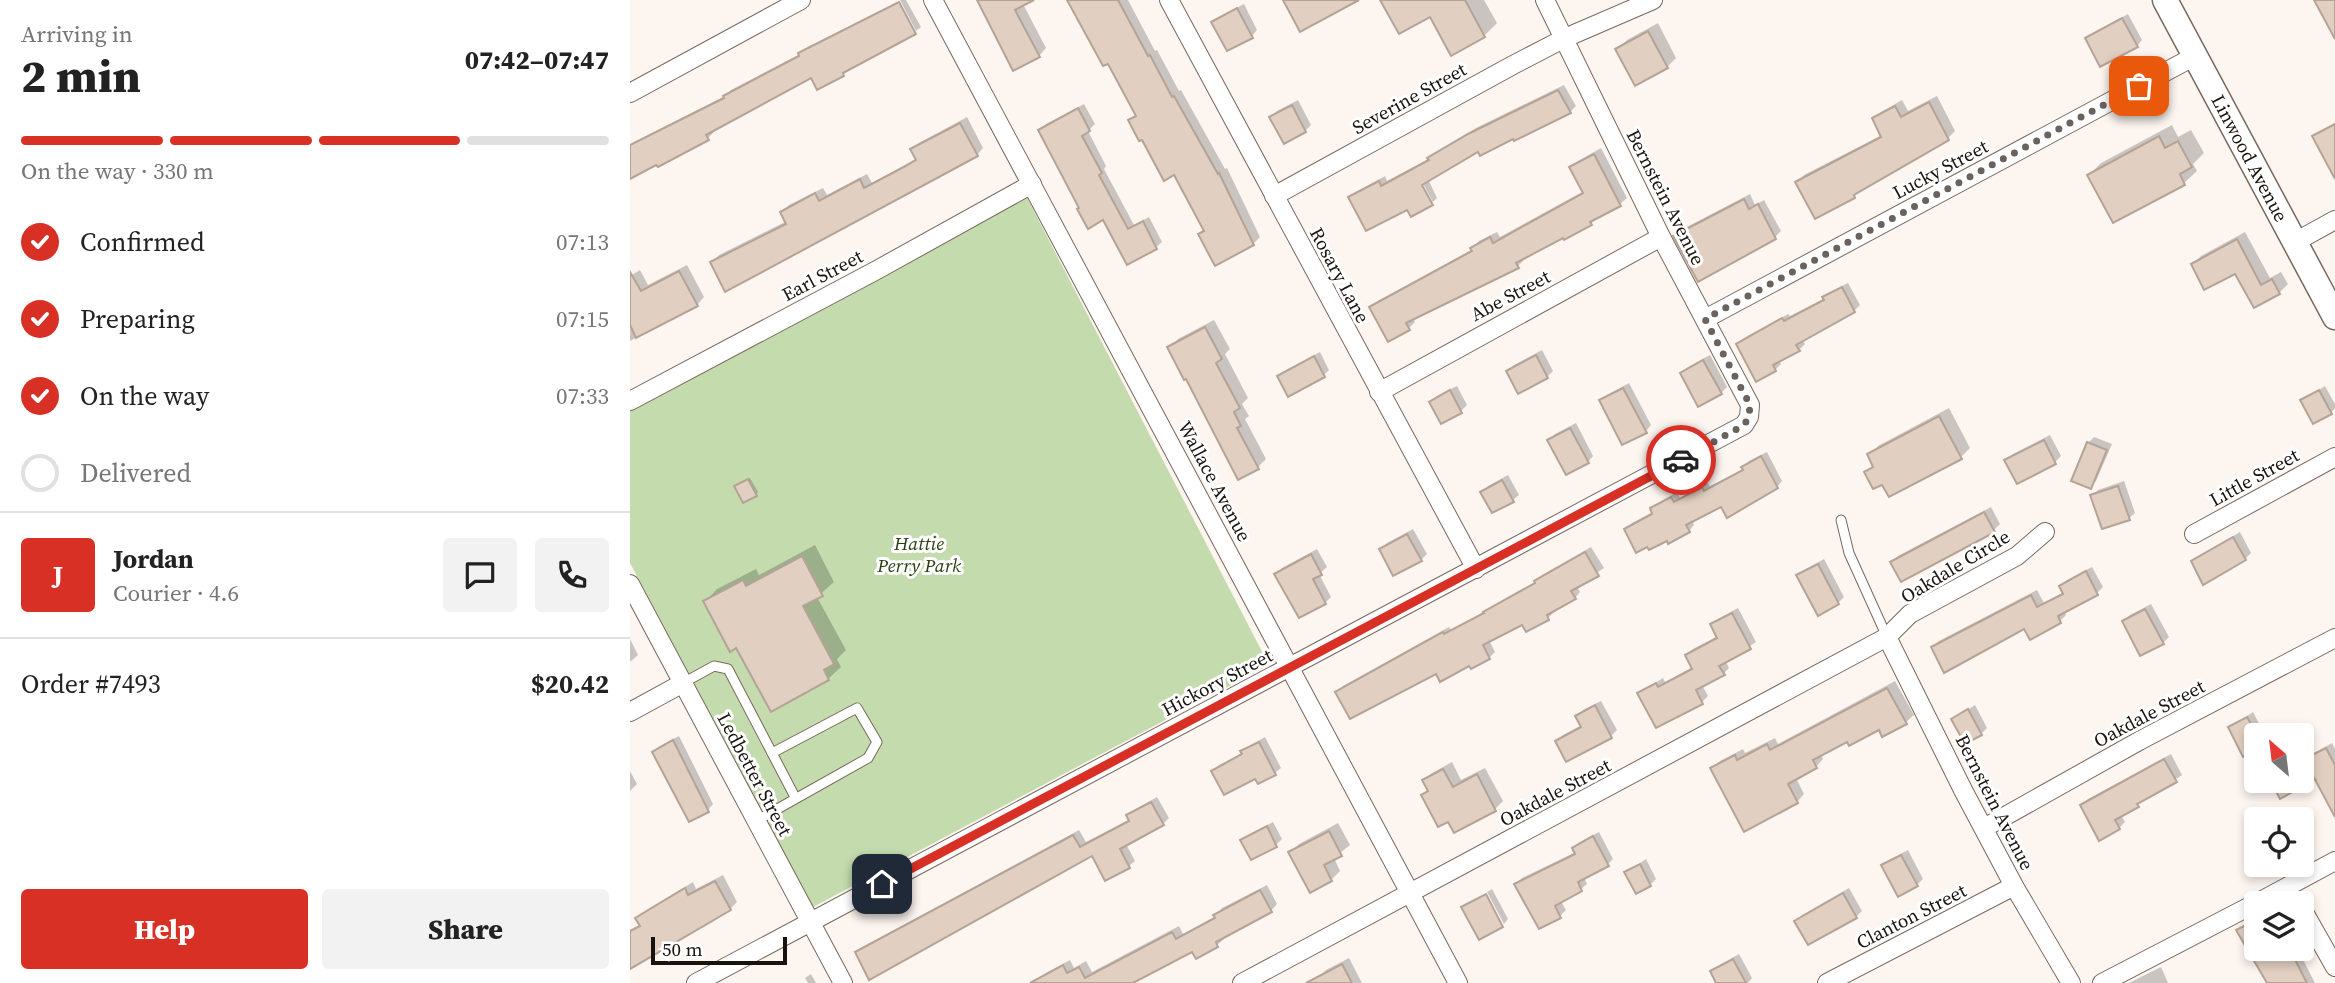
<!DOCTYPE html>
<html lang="en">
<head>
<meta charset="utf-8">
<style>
  :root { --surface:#fff; --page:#f2f2f2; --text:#222; --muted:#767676; --line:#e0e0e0; --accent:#d93025 }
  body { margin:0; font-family:"Source Serif 4",serif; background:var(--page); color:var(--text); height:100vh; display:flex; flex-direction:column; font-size:26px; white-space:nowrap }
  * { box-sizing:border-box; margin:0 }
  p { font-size:23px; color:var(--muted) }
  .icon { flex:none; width:38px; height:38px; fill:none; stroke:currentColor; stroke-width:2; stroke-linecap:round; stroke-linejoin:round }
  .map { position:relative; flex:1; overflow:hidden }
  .details { display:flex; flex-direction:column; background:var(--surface); width:630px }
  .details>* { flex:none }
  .needle { width:46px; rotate:332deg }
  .buttons { position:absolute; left:1614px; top:723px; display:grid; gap:14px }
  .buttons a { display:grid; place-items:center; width:70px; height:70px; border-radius:7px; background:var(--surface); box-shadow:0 4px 10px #0003; font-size:35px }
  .scale { position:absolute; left:21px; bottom:18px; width:136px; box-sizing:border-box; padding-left:7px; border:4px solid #19130e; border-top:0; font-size:19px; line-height:24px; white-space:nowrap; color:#19130e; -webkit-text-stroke:5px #fff; paint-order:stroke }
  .pin { position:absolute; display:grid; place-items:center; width:60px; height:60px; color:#fff; margin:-30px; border-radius:14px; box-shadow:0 4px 10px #0006 }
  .courier { position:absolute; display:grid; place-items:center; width:70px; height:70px; margin:-35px; border:5px solid #d93025; border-radius:50%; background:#fff; color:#222; box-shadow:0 2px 9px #0007 }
  .head em { font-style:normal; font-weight:800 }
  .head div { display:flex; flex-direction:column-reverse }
  .head { display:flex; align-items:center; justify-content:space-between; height:119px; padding:0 21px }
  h1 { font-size:46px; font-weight:800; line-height:52px }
  .bar { display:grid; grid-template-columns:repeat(4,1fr); gap:10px 7px; align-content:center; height:84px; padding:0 21px }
  .bar i { height:9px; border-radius:5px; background:var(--line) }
  .bar .selected { background:var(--accent) }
  .bar p { grid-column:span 4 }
  .line { display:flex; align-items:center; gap:18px; padding:0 21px; border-top:2px solid var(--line) }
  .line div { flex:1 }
  .round { display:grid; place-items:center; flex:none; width:74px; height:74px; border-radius:7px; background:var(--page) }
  ol { padding:0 21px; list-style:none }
  li { display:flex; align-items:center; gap:21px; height:77px }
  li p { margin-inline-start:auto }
  li .icon { padding:7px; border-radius:50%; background:var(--accent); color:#fff; stroke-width:4 }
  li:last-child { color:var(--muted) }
  li i { width:38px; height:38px; border:4px solid var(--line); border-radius:50% }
  .primary-button { display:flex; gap:14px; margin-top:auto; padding:14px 21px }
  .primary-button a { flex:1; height:80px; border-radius:7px; background:var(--accent); color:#fff; font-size:28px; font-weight:800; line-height:80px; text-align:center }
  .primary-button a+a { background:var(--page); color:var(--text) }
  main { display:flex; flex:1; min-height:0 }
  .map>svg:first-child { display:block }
  .green { fill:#c4dbae }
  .shadow { fill:#0003 }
  .building { fill:#e1cfc1; stroke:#b4a396; stroke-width:2 }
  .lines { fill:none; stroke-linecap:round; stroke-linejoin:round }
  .lane-casing { stroke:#79695d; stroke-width:11 }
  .street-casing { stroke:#79695d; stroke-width:20 }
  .secondary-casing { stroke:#79695d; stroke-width:27 }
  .lane { stroke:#fff; stroke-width:9 }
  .street { stroke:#fff; stroke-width:18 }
  .secondary { stroke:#fff; stroke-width:24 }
  .done { stroke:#69625d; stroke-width:7; stroke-dasharray:0 12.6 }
  .route { stroke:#d93025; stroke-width:9 }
  .labels { text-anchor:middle; stroke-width:6; stroke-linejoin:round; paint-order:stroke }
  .street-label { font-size:19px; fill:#19130e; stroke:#fff }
  .park-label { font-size:19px; font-style:italic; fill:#2b3f11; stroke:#fff }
</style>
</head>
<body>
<main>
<section class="details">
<div class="head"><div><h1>2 min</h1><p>Arriving in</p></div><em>07:42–07:47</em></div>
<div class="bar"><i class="selected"></i><i class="selected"></i><i class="selected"></i><i></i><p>On the way · 330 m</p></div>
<ol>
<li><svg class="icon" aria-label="check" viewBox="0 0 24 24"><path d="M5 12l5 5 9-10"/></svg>Confirmed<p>07:13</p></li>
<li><svg class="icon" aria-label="check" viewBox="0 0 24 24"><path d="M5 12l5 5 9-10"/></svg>Preparing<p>07:15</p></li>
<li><svg class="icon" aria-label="check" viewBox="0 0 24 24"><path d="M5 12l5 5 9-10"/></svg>On the way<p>07:33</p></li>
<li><i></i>Delivered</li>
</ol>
<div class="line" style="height:126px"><b class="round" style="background:var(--accent);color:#fff">J</b><div><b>Jordan</b><p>Courier · 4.6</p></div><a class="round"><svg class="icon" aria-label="chat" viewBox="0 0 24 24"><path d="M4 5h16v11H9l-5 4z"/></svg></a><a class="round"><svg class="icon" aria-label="phone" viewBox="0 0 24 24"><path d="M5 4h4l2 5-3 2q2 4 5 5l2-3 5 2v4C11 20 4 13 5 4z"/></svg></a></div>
<div class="line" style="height:91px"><div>Order #7493</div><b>$20.42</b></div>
<div class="primary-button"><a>Help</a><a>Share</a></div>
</section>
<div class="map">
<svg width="1705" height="983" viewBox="0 0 1705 983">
  <rect width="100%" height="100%" fill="#fdf5f0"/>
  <polygon class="green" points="396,196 639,665 183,907 0,563 0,411"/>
  <g class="shadow">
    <polygon points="270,0 276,0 291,27 286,31"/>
    <polygon points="347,0 400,0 393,4 416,48 409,56"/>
    <polygon points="439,0 498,0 525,51 527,50 549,91 551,90 595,169 597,168 630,237 623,244 585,264 570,235 575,229 545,173 513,137 500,120 507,114 479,61"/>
    <polygon points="752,0 854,0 867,23 854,36 801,15"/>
    <polygon points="267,2 284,34 220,68 213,74 182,76 82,129 83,133 77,139 0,176 0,144 95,96 101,90 170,54 176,48"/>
    <polygon points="614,4 627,30 622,36 583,23 589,17"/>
    <polygon points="1498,14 1512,40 1507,46 1457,39 1463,33"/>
    <polygon points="1028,23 1046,58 1037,67 988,49 997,40"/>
    <polygon points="934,85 946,106 940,112 849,149 798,179 807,198 803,202 789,176 778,207 720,197 726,192 755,176 757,181 800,158 846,128"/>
    <polygon points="1307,96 1325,131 1318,138 1231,188 1224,196 1167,182 1174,175 1252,135 1244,119 1251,112 1272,100 1278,111"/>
    <polygon points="668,100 681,125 675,131 641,117 647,111"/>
    <polygon points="454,104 465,124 458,131 476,166 474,169 504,225 519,217 532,242 526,247 498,263 474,218 451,207 410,130 416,124"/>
    <polygon points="337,117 353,148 347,155 82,262 89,255 157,221 152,212 159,205 193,188 197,195 237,174 242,183 287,158 282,150 289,143"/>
    <polygon points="1542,125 1548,137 1561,130 1574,153 1563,164 1567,171 1554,183 1459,175 1471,163"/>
    <polygon points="971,148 997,198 990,204 967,217 961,224 893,257 894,260 888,266 783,318 785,322 779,328 741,308 748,301 843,249 849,241 867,232 870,237 954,191 941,167 948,161"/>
    <polygon points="1120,194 1125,205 1134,200 1151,231 1145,237 1068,280 1045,236 1051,230"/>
    <polygon points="1615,232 1640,278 1651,272 1658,284 1649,293 1624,306 1606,271 1563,264 1571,256"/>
    <polygon points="57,265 74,297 67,305 0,341 0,276 10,270 18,285"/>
    <polygon points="1218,283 1230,305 1224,311 1172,339 1175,344 1169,350 1149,360 1151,364 1145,370 1108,344 1114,338 1158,314 1160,316 1195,298 1200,292"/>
    <polygon points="584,320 600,349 595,354 618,398 612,404 619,416 615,419 636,459 628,467 557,376 539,348 548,339"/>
    <polygon points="912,350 923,371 917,377 878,371 884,365"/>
    <polygon points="690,352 699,370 694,375 649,376 655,371"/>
    <polygon points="1080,355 1097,387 1091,393 1052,373 1058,367"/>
    <polygon points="999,383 1021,425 1016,431 971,401 977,395"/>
    <polygon points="827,386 837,405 831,411 812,421 801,402 807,396"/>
    <polygon points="1695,386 1705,404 1705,408 1701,413 1673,400"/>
    <polygon points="1319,408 1340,448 1331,457 1253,482 1237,473 1244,465 1239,455 1248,446"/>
    <polygon points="946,423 963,456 958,462 919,440 925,434"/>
    <polygon points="1420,435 1431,456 1425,462 1388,482 1377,460 1383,454"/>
    <polygon points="1464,437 1482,444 1466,481 1460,487 1458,443"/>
    <polygon points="1137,452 1152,481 1147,487 1092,504 1062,520 1064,525 1059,531 996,529 1002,523 1023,512 1022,509 1028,503 1047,492 1050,498 1078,483 1080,486 1114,469 1119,461"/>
    <polygon points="878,475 889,495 883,500 852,492 858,486"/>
    <polygon points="120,478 128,492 126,495 109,484"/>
    <polygon points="1494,481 1505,513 1499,518 1462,496 1468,490"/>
    <polygon points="1361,507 1370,524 1364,530 1262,562 1268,556"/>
    <polygon points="783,529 797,554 791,560 751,549 757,543"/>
    <polygon points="1610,532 1621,553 1615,559 1563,562 1569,556"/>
    <polygon points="185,545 204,582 187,597 216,650 207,659 211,667 198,679 107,646 75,602 87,589 126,569 129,575"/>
    <polygon points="961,547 974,568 947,586 950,592 945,598 922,610 924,612 918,618 893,622 859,640 865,652 859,658 807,672 707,692 713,686 819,627 821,630 856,611 905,582 912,575"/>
    <polygon points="687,549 697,567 689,574 701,597 695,603 646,574 652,568"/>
    <polygon points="1194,559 1214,597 1208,603 1189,613 1168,576 1174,570"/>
    <polygon points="1462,567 1473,587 1467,593 1434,611 1436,615 1430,621 1395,627 1303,647 1309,641 1407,590 1414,603 1434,592 1431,586 1437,580"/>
    <polygon points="1521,604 1539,637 1533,643 1494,621 1500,615"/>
    <polygon points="1108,608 1126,642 1096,662 1099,668 1093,674 1072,685 1078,696 1072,702 1009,693 1033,678 1035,682 1063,667 1057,655 1063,649 1088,636 1082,625 1088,619"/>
    <polygon points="0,639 8,655 0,662"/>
    <polygon points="1265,681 1284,715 1276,722 1249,728 1218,740 1191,754 1193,759 1186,767 1166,778 1174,794 1167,802 1083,769 1090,761 1113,749 1115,753 1145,738 1148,744"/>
    <polygon points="971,701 987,730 981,736 927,741 933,735 952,725 947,716 953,710"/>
    <polygon points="1345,705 1357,728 1351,734 1323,719"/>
    <polygon points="1623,712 1635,735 1626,735 1600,728"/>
    <polygon points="49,736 83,804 78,810 24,752 30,746"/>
    <polygon points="635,737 651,768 645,773 626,776 583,771 589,765 613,753 619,746"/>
    <polygon points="1702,743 1705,749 1705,794 1686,777 1650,796 1671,780 1671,760"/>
    <polygon points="1541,754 1552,775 1491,815 1495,822 1489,828 1452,805 1458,799"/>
    <polygon points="822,762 831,780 855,768 873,801 865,809 825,831 819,820 793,795 799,790 794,781 802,773"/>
    <polygon points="0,771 7,784 0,791"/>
    <polygon points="527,797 539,818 533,824 496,844 505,861 499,866 463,854 227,953 233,947 449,830 456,842 500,819 498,816 504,810"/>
    <polygon points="643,822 652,839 646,845 622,858 613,841 618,835"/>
    <polygon points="708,823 720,845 704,858 710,871 701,880 660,853 669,844"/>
    <polygon points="969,832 983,859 978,864 954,877 957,884 951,889 930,900 936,910 930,916 886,884 892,878 946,852 944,848 950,842"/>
    <polygon points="1278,850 1293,879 1287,885 1253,866 1259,860"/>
    <polygon points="1016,859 1026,879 1020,885 997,872"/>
    <polygon points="93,875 107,902 100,909 0,967 0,930 11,924 8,918 15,911 63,882 66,889"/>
    <polygon points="637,885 647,904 641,911 593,936 594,939 587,945 563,950 502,983 411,983 409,980 416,973 440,960 444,968 456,961 462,972 549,926 553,934 586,916 592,908"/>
    <polygon points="1219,888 1232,911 1226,917 1167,921 1172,915"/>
    <polygon points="862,889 878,919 874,924 857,892"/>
    <polygon points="1626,919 1626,948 1667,948 1685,983 1638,983 1609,931"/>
    <polygon points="1109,954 1122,978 1118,983 1088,983 1082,971 1088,966"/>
    <polygon points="719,958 732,983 692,983 689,977 696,970"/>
    <polygon points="1531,967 1538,983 1499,983"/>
    <polygon points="181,974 186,983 178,983 175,978"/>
  </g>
  <g class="building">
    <polygon points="347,0 404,0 385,10 410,57 383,71"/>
    <polygon points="437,0 488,0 518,56 520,55 542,97 544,96 588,174 589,173 624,245 585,266 568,234 574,231 544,175 534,181 512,140 509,141 498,120 506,116 478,64 473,66"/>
    <polygon points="653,0 729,0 670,32"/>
    <polygon points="750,0 835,0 855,37 821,56 800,17 769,34"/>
    <polygon points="1684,0 1705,0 1705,39"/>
    <polygon points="269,2 286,34 213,73 214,76 187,90 181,78 76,135 79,140 28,167 26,165 0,179 0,145 94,98 93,96 169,56 168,53"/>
    <polygon points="607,8 623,38 597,51 581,22"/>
    <polygon points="1492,18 1508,47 1470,67 1455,38"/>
    <polygon points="1018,31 1038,68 1005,86 985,49"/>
    <polygon points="928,90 941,113 884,141 883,139 850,156 848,152 792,185 803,205 781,217 777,210 736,231 718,197 749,181 751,186 799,160 797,158 838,134"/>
    <polygon points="1299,102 1319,140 1224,195 1225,198 1185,219 1165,182 1251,137 1242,118 1265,106 1271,117"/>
    <polygon points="662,105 676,132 654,144 639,117"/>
    <polygon points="448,108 460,131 452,136 472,173 469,175 498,229 513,221 527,249 497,265 473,220 458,229 447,209 449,208 408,130"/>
    <polygon points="330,123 348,156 95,292 80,262 156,224 150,212 185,193 189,201 230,179 234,188 276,166 286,160 280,149"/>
    <polygon points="1705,124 1705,179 1682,136"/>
    <polygon points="1529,136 1535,148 1548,141 1562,167 1550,174 1555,185 1483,223 1457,175"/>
    <polygon points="964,154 991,206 960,222 962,225 934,240 933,238 886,263 889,268 776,323 780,330 758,342 739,307 842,251 840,248 860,237 863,243 953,193 939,167"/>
    <polygon points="1114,199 1119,209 1128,204 1146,239 1068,282 1043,236"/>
    <polygon points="1607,239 1631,285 1642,279 1650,294 1624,308 1605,274 1574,290 1561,264"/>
    <polygon points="49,271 68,306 6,338 0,325 0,272 11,291"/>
    <polygon points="1212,287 1225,312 1166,345 1170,351 1143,365 1146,371 1126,382 1106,344 1152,318 1154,321 1194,300 1192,297"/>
    <polygon points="575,327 592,359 586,363 610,408 604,412 611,426 607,428 629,469 608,480 556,379 554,380 537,347"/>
    <polygon points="906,355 918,378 888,394 876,371"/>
    <polygon points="684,356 695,377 658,397 647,376"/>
    <polygon points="1073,360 1092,394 1068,407 1050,373"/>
    <polygon points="993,388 1017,433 992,445 969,400"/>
    <polygon points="820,390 832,413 811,424 799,402"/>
    <polygon points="1689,390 1702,414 1683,424 1670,400"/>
    <polygon points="1309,416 1332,459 1259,497 1252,485 1243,489 1234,472 1243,467 1237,454"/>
    <polygon points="940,428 959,463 936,475 917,440"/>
    <polygon points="1414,440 1426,464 1387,484 1374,460"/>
    <polygon points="1457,442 1477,450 1461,489 1441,481"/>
    <polygon points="1131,456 1148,488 1097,518 1091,507 1056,525 1060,532 1038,544 1037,541 1019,550 1017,547 1006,553 994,529 1022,514 1020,508 1041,497 1044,502 1072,487 1074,491 1113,470 1111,467"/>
    <polygon points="118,479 127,496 113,503 104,486"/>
    <polygon points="872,480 884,502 862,513 850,492"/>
    <polygon points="1488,486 1500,520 1472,529 1460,495"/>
    <polygon points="1354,512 1365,532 1271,582 1260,562"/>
    <polygon points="777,534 792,561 763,576 749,549"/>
    <polygon points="1603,537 1616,560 1573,585 1561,561"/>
    <polygon points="955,552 969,576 941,591 946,599 917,615 919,620 896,632 892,625 853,645 860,659 841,669 839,666 810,682 806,674 720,719 705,692 813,632 814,634 854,613 853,612 905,583 904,581"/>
    <polygon points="681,554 692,575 683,579 696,604 669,618 644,574"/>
    <polygon points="172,556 193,596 173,606 204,664 194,670 199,680 141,712 106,648 100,652 73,601 113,580 116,586"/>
    <polygon points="1188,564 1209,604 1188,616 1166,575"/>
    <polygon points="1456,571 1468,595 1428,616 1431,623 1400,640 1394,629 1314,673 1301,647 1401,595 1407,607 1433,594 1429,586"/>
    <polygon points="1515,609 1534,644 1510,656 1492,621"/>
    <polygon points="1102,613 1121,649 1089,666 1095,675 1066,690 1073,704 1026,728 1007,693 1026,683 1028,687 1062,669 1055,655 1087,638 1080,624"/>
    <polygon points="1257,688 1277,724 1252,737 1249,730 1219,746 1217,742 1183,760 1187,768 1158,784 1168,803 1114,832 1080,768 1105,755 1107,760 1137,744 1140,750"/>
    <polygon points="965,705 982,738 936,762 925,741 951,727 945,716"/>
    <polygon points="1338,709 1352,735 1335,744 1321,719"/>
    <polygon points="1617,717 1626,733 1626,750 1613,757 1598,727"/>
    <polygon points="43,740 79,812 59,822 22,752"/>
    <polygon points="629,742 646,775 628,784 625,779 594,795 581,771 612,754 610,751"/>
    <polygon points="1696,748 1705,765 1705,817 1674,759"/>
    <polygon points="1534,759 1547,782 1507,804 1509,807 1485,820 1490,829 1469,841 1450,805"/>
    <polygon points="813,769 823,787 847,774 866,811 824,833 818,822 808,827 791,795 798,791 792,780"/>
    <polygon points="1640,780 1684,780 1650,799"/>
    <polygon points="521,802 534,825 490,849 500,868 475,881 462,856 239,980 225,952 443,835 450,847 499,821 496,815"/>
    <polygon points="637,826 647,847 621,860 610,840"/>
    <polygon points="699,831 712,856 694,865 702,881 680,893 658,852"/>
    <polygon points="963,836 979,866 948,882 952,891 925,906 931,918 909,929 884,884 945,854 942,848"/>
    <polygon points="1271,855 1288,886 1268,897 1251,865"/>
    <polygon points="1010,864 1021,886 1006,894 994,872"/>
    <polygon points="85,881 101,910 0,969 0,931 10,926 5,918 55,888 58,895"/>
    <polygon points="630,890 642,912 586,942 588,947 566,959 562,952 503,983 400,983 433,965 437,973 449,967 455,978 542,932 546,939 585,918 583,915"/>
    <polygon points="1213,893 1227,918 1178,945 1164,921"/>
    <polygon points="856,894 873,927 849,940 831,907"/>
    <polygon points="1626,920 1626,948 1659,948 1677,983 1637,983 1606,930"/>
    <polygon points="1103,959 1116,983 1086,983 1080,971"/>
    <polygon points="712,964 722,983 676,983"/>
  </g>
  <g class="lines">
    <g class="lane-casing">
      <g id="lane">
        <polyline points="1211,520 1219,553 1257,637"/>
        <polyline points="53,683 84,666 98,669 142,753 227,708 247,742 238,758 126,821"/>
        <polyline points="142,753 165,797"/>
      </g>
    </g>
    <g class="street-casing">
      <g id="street">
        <polyline points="303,0 828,983"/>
        <polyline points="539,0 846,569"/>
        <polyline points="0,93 171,0"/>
        <polyline points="644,196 883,65 935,38 1023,0"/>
        <polyline points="1665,242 1705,220"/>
        <polyline points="1075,319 1565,56"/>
        <polyline points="749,392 1031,237"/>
        <polyline points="0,401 245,271 402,184"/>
        <polyline points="1564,534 1705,457"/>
        <polyline points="0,584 213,983"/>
        <polyline points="1257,637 1333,790 1384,886 1441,983"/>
        <polyline points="0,712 53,683"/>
        <polyline points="1354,828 1509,741 1705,638"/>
        <polyline points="1627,903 1705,861"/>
        <polyline points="1671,907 1705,967"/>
        <polyline points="66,983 1114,425 1119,417 1120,405 1031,237 915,0"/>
        <polyline points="612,983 1257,637 1280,614 1387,556 1415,532"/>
        <polyline points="1197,983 1384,886"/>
        <polyline points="1472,983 1626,903"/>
      </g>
    </g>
    <g class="secondary-casing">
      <polyline id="secondary" points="1535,0 1705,317"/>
    </g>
    <use href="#lane" class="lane"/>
    <use href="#street" class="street"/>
    <use href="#secondary" class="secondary"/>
  </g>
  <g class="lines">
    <polyline class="done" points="1051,460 1114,425 1119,417 1120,405 1075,319 1509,86"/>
    <polyline class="route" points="252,884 1051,460"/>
  </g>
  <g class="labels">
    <g class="street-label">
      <text transform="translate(779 98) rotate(-29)" y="7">Severine Street</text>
      <text transform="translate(1620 158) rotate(62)" y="7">Linwood Avenue</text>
      <text transform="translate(1310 169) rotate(-28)" y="7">Lucky Street</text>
      <text transform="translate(1036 197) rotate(63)" y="7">Bernstein Avenue</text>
      <text transform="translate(192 275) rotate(-28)" y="7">Earl Street</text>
      <text transform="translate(710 275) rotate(62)" y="7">Rosary Lane</text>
      <text transform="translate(880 295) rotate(-28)" y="7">Abe Street</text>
      <text transform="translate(1624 477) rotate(-29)" y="7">Little Street</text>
      <text transform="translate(585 481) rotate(62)" y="7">Wallace Avenue</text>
      <text transform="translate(1325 566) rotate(-31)" y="7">Oakdale Circle</text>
      <text transform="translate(587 682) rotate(-28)" y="7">Hickory Street</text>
      <text transform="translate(1519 713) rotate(-28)" y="7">Oakdale Street</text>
      <text transform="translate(125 774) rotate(62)" y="7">Ledbetter Street</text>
      <text transform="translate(925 792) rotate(-28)" y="7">Oakdale Street</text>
      <text transform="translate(1365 802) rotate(63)" y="7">Bernstein Avenue</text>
      <text transform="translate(1281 916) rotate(-27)" y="7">Clanton Street</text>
    </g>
    <g class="park-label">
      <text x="289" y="550">Hattie<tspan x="289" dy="22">Perry Park</tspan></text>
    </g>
  </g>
</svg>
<div class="buttons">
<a><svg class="needle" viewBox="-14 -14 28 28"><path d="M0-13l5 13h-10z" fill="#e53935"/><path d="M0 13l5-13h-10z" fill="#767676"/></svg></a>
<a><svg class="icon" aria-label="locate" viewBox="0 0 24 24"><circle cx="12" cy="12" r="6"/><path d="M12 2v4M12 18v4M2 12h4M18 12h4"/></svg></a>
<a><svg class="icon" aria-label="layers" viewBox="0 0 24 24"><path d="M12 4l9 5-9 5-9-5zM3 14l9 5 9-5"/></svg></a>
</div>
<div class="scale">50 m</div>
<div class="pin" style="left:1509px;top:86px;background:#ea580c"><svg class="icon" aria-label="bag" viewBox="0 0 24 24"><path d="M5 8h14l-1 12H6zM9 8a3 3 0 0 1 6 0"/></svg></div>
<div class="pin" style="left:252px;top:884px;background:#1f2937"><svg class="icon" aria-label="home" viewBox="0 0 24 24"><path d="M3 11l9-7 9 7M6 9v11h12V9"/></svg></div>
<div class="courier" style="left:1051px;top:460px"><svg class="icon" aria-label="car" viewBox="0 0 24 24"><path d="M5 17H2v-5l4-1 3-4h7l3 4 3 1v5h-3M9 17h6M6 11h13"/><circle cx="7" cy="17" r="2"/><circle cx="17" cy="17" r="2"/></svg></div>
</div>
</main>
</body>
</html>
